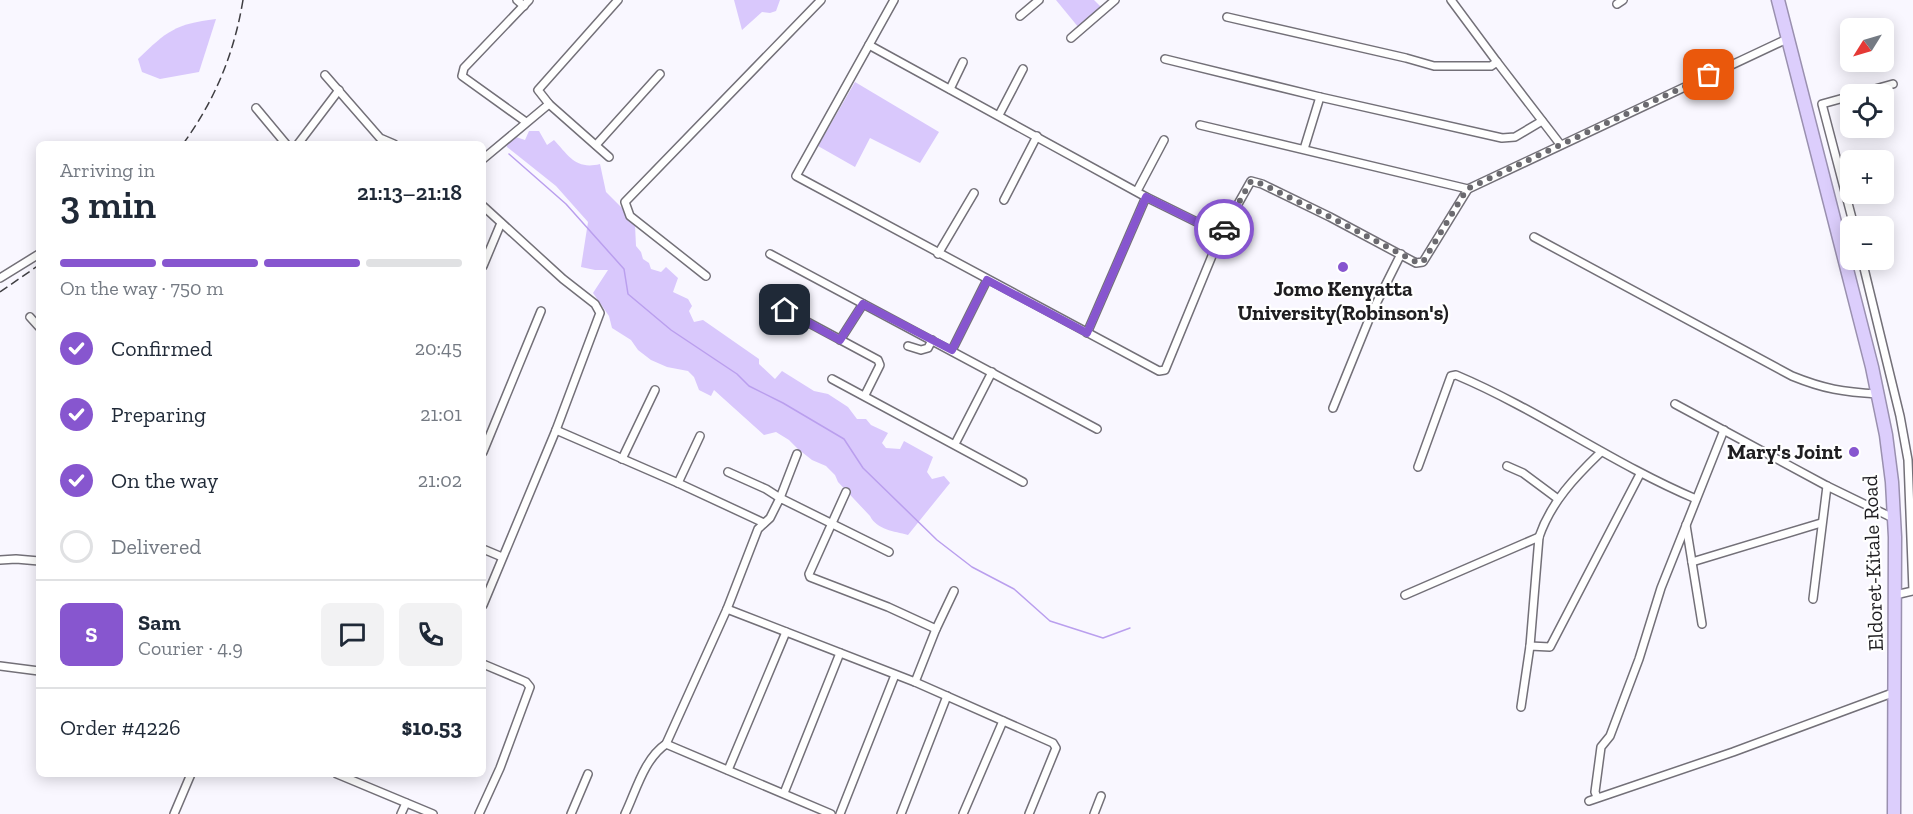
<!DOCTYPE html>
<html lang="en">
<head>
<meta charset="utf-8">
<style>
  :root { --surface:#fff; --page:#f2f2f3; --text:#1f2937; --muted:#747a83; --line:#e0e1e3; --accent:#8756cf }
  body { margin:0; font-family:"Zilla Slab",serif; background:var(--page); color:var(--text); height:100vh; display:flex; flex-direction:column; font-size:22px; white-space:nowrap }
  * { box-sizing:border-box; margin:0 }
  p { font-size:20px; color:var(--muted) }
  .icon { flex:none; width:33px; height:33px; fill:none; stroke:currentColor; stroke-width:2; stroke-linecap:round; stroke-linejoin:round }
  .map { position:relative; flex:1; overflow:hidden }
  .panel { position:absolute; left:36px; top:141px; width:450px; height:636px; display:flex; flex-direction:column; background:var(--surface); border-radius:9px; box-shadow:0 3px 15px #0003 }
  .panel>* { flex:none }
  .needle { width:39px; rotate:233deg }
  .tools { position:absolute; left:1840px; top:18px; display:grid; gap:12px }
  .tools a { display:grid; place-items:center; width:54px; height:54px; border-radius:9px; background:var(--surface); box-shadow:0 3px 15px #0003; font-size:30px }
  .pin { position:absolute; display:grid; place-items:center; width:51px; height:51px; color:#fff; margin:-26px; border-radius:12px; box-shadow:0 3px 9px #0006 }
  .courier { position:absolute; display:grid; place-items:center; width:60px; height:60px; margin:-30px; border:4px solid #8756cf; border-radius:50%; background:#fff; color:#222; box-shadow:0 2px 8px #0007 }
  .summary em { font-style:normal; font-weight:600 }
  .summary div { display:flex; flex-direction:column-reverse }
  .summary { display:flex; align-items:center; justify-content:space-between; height:102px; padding:0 24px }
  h1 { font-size:39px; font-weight:600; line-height:45px }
  .bar { display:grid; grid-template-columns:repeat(4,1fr); gap:9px 6px; align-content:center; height:72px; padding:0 24px }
  .bar i { height:8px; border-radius:4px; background:var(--line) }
  .bar .active { background:var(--accent) }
  .bar p { grid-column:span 4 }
  .line { display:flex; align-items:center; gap:15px; padding:0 24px; border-top:2px solid var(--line) }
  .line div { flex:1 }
  .round { display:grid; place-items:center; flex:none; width:63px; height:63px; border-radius:9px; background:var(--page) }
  ol { padding:0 24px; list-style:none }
  li { display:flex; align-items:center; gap:18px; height:66px }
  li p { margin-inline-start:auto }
  li .icon { padding:6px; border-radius:50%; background:var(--accent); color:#fff; stroke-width:4 }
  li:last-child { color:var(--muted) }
  li i { width:33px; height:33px; border:3px solid var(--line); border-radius:50% }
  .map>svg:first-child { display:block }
  .green { fill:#d9c8fc }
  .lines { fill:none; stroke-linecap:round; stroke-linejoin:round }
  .stream { stroke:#ba9fee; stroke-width:1.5 }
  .street-casing { stroke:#737078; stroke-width:10 }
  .highway-casing { stroke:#9a90af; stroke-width:15 }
  .street { stroke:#fff; stroke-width:7 }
  .highway { stroke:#dccefc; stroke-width:12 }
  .rail { stroke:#3f3e42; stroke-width:1.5; stroke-dasharray:9 4.5; stroke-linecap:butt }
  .done { stroke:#6b6a6f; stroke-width:6; stroke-dasharray:0 10.8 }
  .route { stroke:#8756cf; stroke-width:8 }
  .poi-dot { fill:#8756cf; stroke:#fff; stroke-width:2 }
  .labels { text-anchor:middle; stroke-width:4.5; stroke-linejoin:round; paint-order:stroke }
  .poi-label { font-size:21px; font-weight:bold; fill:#1f1e21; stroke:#fff }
  .street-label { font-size:21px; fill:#1f1e21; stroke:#fff }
</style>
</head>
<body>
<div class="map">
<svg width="1913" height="814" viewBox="0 0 1913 814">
  <rect width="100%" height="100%" fill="#f9f7ff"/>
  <g class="green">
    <polygon points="734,0 780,0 776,11 770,13 762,12 742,30"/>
    <polygon points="1056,0 1094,0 1102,8 1079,28"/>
    <path d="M216,19L199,72L160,79L142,72L138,59C167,31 175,24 216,19Z"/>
    <polygon points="855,82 939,132 920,163 870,138 855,167 818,146"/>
    <path d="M529,131H539L547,145L554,140C569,156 576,170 600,164L606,192L622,208L626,217L635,225L636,246L641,252L643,259L649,263L651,269L661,272L666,267L678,278L673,292L688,299L692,306L689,311L694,322L703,320L759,359V364L775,379L782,371L814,391L828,394L848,407L857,419H866L871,425L888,433L882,443L886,448L900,449L904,441L933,457L927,472L932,479L944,476L950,483L908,535C894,531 877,530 870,516L838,482L835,475L826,466L812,460L798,449L789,440L776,432L764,435L714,390L711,396L699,390L694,377L688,371L667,367L651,360L638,350L631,340L612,328L609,316L593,293L608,270H595L581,267L588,222L556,186L507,147L506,143L513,136L525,140Z"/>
  </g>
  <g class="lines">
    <polyline class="stream" points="509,154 566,204 624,269 628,294 671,330 737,374 749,386 783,403 844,439 863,468 937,540 972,567 1014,589 1050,621 1103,638 1130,628"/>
    <g class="street-casing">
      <g id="street">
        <polyline points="517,0 524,6"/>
        <polyline points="894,0 796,176 1159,371 1165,370 1221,234 1251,181 1262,184 1330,217 1416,263 1423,262 1468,189 1789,38"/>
        <polyline points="1451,0 1497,62"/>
        <polyline points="1617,4 1623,0"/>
        <polyline points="1020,16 1039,0"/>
        <polyline points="1227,17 1406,58 1434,66 1491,66 1497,62 1560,144"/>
        <polyline points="1071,38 1115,0"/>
        <polyline points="869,45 1146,197 1221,234"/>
        <polyline points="1165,59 1320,97 1502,138 1515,137 1542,121"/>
        <polyline points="325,75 380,138 394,144"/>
        <polyline points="950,89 963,62"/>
        <polyline points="1857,94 1893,84"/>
        <polyline points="1851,96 1822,104 1854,226"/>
        <polyline points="256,108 286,144"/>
        <polyline points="999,115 1023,69"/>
        <polyline points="526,122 462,76 464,68 529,0"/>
        <polyline points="1200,125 1468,189"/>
        <polyline points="298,144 339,90"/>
        <polyline points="596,145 660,74"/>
        <polyline points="1304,149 1320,97"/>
        <polyline points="609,157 549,104 538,90 618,0"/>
        <polyline points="483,159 549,104"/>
        <polyline points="1137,191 1164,140"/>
        <polyline points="1004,200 1037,136"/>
        <polyline points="483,206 563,279 595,304 600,313 556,430 483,605"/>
        <path d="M1534,237L1792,376C1824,389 1843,392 1878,394"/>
        <polyline points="770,254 1097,429"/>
        <polyline points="938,254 974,193"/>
        <polyline points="1862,260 1900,416 1908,460 1913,591 1895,595"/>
        <polyline points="483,266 501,223"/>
        <polyline points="706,276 630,216 625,202 821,0"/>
        <polyline points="0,278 39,254"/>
        <polyline points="785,310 878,360 880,365 865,395"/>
        <polyline points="30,317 39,327"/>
        <polyline points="1087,333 1146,197"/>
        <polyline points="840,340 863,304"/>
        <polyline points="908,346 921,350 928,348 932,340"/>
        <polyline points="952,350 987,280"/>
        <polyline points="832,379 1023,482"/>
        <polyline points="1675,404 1827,486 1895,519"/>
        <polyline points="1333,408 1372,312 1401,254"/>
        <polyline points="556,430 678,483 764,523"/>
        <polyline points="955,444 992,372"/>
        <polyline points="483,452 541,311"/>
        <polyline points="622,459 655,390"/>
        <polyline points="1507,466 1523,473 1558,499"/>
        <path d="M1418,467L1451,376L1456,375C1539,410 1613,464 1696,499"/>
        <polyline points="728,472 766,489 780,498 797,454"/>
        <polyline points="678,483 700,436"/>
        <polyline points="846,492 809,574 810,577 888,607 936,629"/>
        <polyline points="1686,525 1702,624"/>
        <polyline points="483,549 502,557"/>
        <polyline points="0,560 16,559 39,561"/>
        <polyline points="1692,562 1821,523"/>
        <polyline points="1405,595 1539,537"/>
        <polyline points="1813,599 1827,486"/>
        <polyline points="727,609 915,682 1053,743 1056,748 1029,814"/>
        <path d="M1530,646L1539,537C1551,502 1575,477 1601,452"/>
        <polyline points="0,666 39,671"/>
        <polyline points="915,682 936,629 954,591"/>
        <polyline points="1521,707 1530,646 1550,647 1640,474"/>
        <polyline points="666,744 831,814"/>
        <polyline points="728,770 786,632"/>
        <polyline points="337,774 433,814"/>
        <polyline points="784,793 840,653"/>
        <polyline points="1597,797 1595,792 1601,747 1610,736 1639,659 1661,588 1724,430"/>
        <polyline points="1589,801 1733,752 1895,692"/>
        <polyline points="174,814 191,774"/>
        <polyline points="401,814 406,803"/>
        <polyline points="479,814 500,768 530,687 526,682 483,664"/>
        <polyline points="571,814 588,774"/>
        <path d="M625,814C636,791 644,759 666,744L727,609L758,529L770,518L780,498L889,552"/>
        <polyline points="840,814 895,675"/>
        <polyline points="901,814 947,696"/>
        <polyline points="963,814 1003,721"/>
        <polyline points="1094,814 1101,796"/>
      </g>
    </g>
    <g class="highway-casing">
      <polyline id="highway" points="1778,0 1872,367 1886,435 1892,482 1895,537 1894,814"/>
    </g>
    <use href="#street" class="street"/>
    <use href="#highway" class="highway"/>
    <g class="rail">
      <path d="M183,144C215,100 234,54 243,0"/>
      <polyline points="0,292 39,265"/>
    </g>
  </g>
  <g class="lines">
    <polyline class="done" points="1224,229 1251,181 1262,184 1330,217 1416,262 1423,262 1467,189 1709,75"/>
    <polyline class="route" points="785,310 840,340 863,304 952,350 987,280 1087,333 1146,197 1221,234 1224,229"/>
  </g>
  <g class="poi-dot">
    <circle cx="1343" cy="267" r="6"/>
    <circle cx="1854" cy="452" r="6"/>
  </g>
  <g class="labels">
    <g class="poi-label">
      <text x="1343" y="296">Jomo Kenyatta<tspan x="1343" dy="24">University(Robinson's)</tspan></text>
      <text x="1842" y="459" text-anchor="end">Mary's Joint</text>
    </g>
    <g class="street-label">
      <text transform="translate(1873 563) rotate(-92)" y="7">Eldoret-Kitale Road</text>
    </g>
  </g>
</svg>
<div class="tools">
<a><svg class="needle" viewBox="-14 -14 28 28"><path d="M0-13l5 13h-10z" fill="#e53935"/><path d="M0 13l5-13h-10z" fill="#747a83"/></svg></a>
<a><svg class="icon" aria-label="locate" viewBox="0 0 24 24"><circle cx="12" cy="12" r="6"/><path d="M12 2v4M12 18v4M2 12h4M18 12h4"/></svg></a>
<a>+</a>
<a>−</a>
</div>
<div class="pin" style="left:1709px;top:75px;background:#ea580c"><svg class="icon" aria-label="bag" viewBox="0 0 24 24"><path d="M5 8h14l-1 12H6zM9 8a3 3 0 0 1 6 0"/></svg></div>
<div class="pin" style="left:785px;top:310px;background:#1f2937"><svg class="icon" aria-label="home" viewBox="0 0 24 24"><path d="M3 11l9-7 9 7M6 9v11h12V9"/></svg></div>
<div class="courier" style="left:1224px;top:229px"><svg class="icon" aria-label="car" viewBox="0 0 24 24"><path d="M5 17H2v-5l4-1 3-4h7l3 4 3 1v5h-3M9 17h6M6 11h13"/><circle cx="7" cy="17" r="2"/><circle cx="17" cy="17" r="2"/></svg></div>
<section class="panel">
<div class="summary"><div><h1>3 min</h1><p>Arriving in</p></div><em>21:13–21:18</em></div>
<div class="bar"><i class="active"></i><i class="active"></i><i class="active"></i><i></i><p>On the way · 750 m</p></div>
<ol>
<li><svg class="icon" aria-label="check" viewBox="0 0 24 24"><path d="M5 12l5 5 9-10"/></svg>Confirmed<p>20:45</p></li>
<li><svg class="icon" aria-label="check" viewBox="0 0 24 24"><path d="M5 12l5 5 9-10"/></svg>Preparing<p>21:01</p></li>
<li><svg class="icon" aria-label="check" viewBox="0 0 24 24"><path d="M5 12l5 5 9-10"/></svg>On the way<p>21:02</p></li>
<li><i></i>Delivered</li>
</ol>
<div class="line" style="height:108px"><b class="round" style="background:var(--accent);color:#fff">S</b><div><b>Sam</b><p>Courier · 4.9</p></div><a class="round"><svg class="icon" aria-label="chat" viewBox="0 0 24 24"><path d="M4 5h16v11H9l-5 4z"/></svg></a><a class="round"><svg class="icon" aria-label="phone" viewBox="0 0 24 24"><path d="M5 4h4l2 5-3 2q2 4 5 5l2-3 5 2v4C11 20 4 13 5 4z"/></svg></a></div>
<div class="line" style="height:78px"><div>Order #4226</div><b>$10.53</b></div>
</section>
</div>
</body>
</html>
